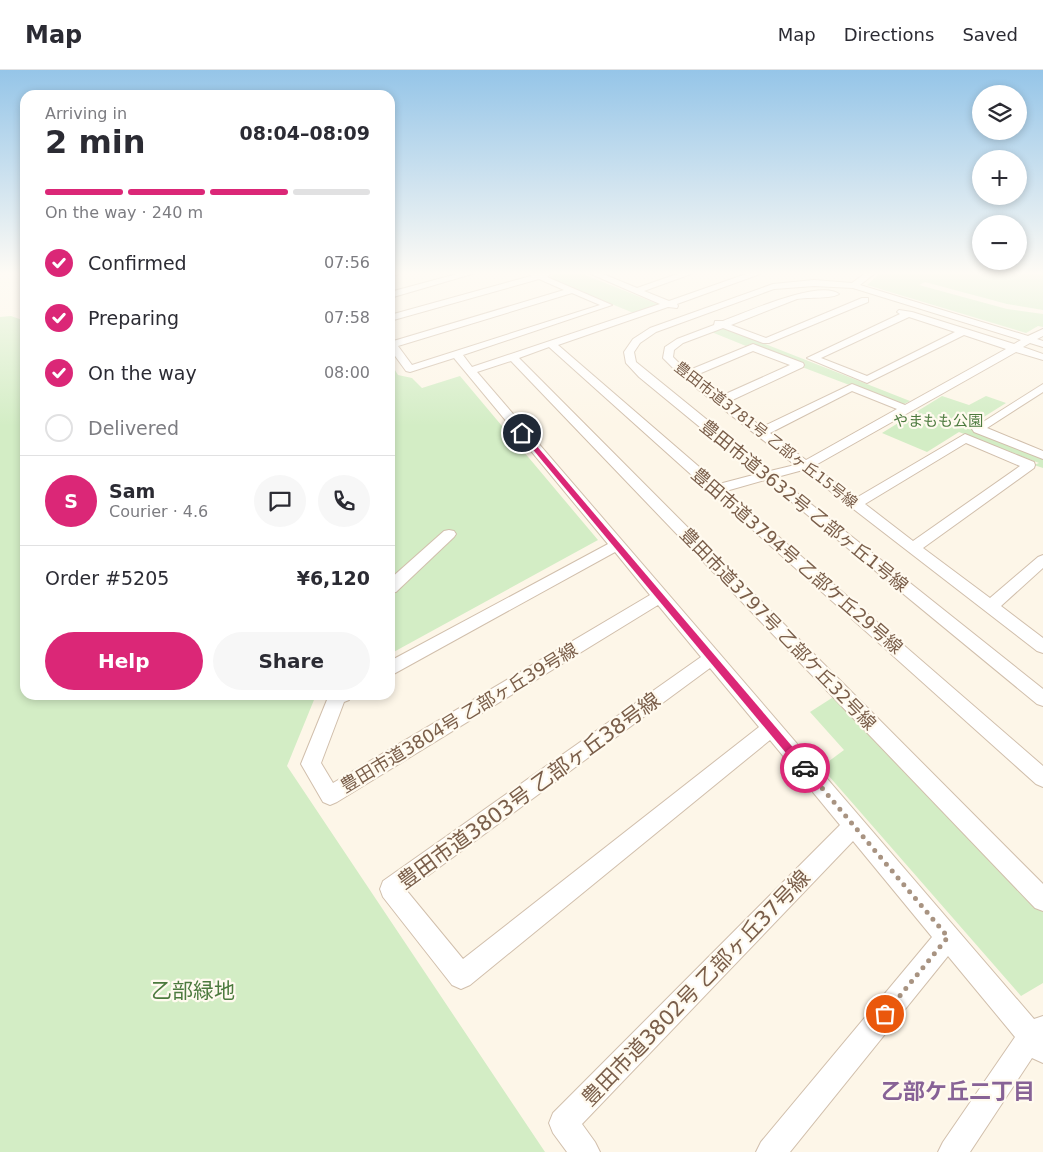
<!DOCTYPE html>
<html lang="en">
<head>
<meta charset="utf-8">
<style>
  :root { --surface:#fff; --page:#f7f7f7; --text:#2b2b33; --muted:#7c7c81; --line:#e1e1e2; --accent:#db2777 }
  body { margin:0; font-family:"DejaVu Sans","Noto Sans JP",sans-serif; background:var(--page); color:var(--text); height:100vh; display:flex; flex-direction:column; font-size:19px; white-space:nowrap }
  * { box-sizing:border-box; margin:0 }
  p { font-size:16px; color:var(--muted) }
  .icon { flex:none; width:28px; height:28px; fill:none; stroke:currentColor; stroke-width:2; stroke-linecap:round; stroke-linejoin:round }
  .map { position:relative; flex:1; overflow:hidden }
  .drawer { position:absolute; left:20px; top:20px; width:375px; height:610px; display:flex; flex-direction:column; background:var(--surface); border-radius:15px; box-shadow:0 2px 8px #0003 }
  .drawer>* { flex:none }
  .fabs { position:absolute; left:972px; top:15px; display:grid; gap:10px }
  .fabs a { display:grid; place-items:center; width:55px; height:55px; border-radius:50%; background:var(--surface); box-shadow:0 2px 8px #0003; font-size:25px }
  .pin { position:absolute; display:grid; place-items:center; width:42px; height:42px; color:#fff; margin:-21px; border:2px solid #fff; border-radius:50%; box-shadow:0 1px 5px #0007 }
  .courier { position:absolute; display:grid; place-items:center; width:50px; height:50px; margin:-25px; border:4px solid #db2777; border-radius:50%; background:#fff; color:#222; box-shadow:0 1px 6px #0007 }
  .head em { font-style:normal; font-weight:600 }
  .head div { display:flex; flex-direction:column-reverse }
  .head { display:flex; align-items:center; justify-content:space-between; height:85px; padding:0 25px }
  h1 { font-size:32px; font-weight:600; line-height:38px }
  .bar { display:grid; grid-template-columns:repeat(4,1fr); gap:8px 5px; align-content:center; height:60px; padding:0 25px }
  .bar i { height:6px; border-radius:4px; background:var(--line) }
  .bar .active { background:var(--accent) }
  .bar p { grid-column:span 4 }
  .line { display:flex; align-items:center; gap:12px; padding:0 25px; border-top:1px solid var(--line) }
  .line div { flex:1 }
  .round { display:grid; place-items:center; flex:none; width:52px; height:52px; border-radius:26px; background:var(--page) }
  ol { padding:0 25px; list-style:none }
  li { display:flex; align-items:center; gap:15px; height:55px }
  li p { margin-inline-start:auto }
  li .icon { padding:5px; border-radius:50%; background:var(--accent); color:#fff; stroke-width:4 }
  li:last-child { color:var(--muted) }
  li i { width:28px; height:28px; border:2px solid var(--line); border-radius:50% }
  .button { display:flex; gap:10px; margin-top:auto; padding:10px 25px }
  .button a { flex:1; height:58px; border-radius:30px; background:var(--accent); color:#fff; font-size:20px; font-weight:600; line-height:58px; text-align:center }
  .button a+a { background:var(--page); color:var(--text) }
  header { display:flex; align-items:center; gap:30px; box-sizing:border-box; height:70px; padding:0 25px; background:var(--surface); border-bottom:1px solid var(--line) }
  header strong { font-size:24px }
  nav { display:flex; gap:28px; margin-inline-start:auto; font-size:18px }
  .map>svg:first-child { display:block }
  .green { fill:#d3edc5 }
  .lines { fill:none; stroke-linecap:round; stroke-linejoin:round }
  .minor-casing { stroke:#d1bfac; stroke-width:2 }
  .minor { fill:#fff; fill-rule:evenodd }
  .route { fill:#db2777 }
  .done { stroke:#a89381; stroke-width:5; stroke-dasharray:0 9 }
  .labels { text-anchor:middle; stroke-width:4.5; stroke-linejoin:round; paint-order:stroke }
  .far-park-label { font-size:15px; fill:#4c7a3e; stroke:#fffaef }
  .far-street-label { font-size:15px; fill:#7a5e4a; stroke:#fffaef }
  .street-label { font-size:18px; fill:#7a5e4a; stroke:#fffaef }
  .near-street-label { font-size:21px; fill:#7a5e4a; stroke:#fffaef }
  .near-park-label { font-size:21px; fill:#4c7a3e; stroke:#fffaef }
  .near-neighbourhood-label { font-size:22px; font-weight:bold; fill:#876296; stroke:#fffaef }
</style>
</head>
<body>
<header>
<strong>Map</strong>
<nav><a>Map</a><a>Directions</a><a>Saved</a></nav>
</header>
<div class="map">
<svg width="1043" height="1082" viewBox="0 0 1043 1082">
  <rect width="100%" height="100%" fill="#fdf6e8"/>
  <g class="green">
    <polygon points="555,204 583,204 660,235 636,244 548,208"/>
    <polygon points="879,204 1043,204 1043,240 1007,234 925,212 919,215 1007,239 1043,244 1043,257 1038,256 1026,263 867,215"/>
    <polygon points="11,246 25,251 25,625 316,625 287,696 545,1082 0,1082 0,247"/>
    <polygon points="722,257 910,331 902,335 802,297 805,296 751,274 746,276 709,261"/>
    <polygon points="390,292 398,305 412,308 422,318 460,306 598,470 390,584"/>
    <polygon points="942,326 969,335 986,326 1006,333 971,355 971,358 1043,388 1043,398 1034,395 1039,393 959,362 927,382 882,363"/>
    <polygon points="835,626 1043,842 1043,913 1021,926 821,697 844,680 810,642"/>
  </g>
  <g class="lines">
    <g class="minor-casing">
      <g id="minor">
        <polygon points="390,204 398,204 390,208"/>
        <polygon points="457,204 472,204 390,228 390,222"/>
        <path d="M530,204H551L547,207L612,235L463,285L472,297L660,234L591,204H603L637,218L677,204H691L644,221L669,231L746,204H760L677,234L678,236L677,238L668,237L558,275L719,414L757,404L639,307L626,293L624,282L633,269L650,258L773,214L814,210L852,213L864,204H874L860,215L1028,266L1043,259V266L1037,269L1043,271V277L1030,273L1023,277L1043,284V290L1016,282L814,396L856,428L965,364L1034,392L1035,395L1034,398L923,478L990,528L1038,487L1043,485V498L1001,536L1043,568V583L1037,581L803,400L777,407L1043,619V636L1037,634L765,410L726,421L1043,696V717L1036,714L549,277L519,288L1043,814V841L1035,838L511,291L477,302L1034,949L1043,946V993L1032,988L970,1082H938L943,1072L1015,967L948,886L790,1082H756L761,1072L932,867L853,771L582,1054L595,1072L600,1082H567L553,1063L549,1053L553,1043L840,755L770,670L470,915L461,919L452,915L383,827L380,819L383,811L701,587L658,535L337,732L330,735L323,732L301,694L329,625H352L349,630L344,632L321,693L333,713L650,525L615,482L390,606V591L608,474L454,288L410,302L406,301L390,279V272L564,220L539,209L390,251V245L531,206ZM814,216L853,218L1021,270L1014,274L912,242L899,240L897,242L900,244L807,288L867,313L964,265L1006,279L905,335L852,314L762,357L728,332L803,297L804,295L803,293L753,274L687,301L673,287L674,280L683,273L723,258L763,273H769L868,232V228H862L766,268L731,255L797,229C809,227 832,229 839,224C820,209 745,243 723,251H715L714,255L677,269L665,277L663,288L682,307L795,395L770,401L636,292L634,282L640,273L656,262L774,219ZM572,223L600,235L412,295L398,276ZM909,247L955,262L867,306L821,288ZM753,281L790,295L721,326L694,306ZM852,321L897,339L806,390L770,363ZM966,373L1020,396L913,471L865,434ZM710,598L759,657L463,889L407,821Z"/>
        <polygon points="1043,314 1043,322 987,358 1043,381 1043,389 974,362 972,359"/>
        <polygon points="449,460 454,461 456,464 454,467 396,522 390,523 390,509 444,461"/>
      </g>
    </g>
    <use href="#minor" class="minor"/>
  </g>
  <linearGradient id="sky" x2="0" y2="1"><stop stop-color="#95c5e8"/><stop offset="0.57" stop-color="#fefbf5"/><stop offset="1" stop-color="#fefbf5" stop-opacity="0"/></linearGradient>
  <rect width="1043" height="356" fill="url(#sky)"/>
  <polygon class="route" points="520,361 524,361 808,695 808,701 801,701 520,364"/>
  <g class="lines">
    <polyline class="done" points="805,698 948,867 885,944"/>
  </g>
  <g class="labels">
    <g class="far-park-label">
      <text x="938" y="356">やまもも公園</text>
    </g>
    <g class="far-street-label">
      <text transform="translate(766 365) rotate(38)" y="5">豊田市道3781号 乙部ヶ丘15号線</text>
    </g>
    <g class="street-label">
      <text transform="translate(804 436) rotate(39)" y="6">豊田市道3632号 乙部ヶ丘1号線</text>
      <text transform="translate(797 491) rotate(41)" y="6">豊田市道3794号 乙部ケ丘29号線</text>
      <text transform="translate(778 559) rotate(46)" y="6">豊田市道3797号 乙部ケ丘32号線</text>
      <text transform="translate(459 648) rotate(-31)" y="6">豊田市道3804号 乙部ヶ丘39号線</text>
    </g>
    <g class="near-street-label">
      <text transform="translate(529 721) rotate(-36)" y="7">豊田市道3803号 乙部ヶ丘38号線</text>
      <text transform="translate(696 918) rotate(-46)" y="7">豊田市道3802号 乙部ヶ丘37号線</text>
    </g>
    <g class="near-park-label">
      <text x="193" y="928">乙部緑地</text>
    </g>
    <g class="near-neighbourhood-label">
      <text x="958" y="1029">乙部ケ丘二丁目</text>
    </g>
  </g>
</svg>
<div class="fabs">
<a><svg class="icon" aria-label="layers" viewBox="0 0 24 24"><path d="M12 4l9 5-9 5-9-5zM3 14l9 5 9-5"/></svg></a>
<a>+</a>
<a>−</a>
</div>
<div class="pin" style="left:885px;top:944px;background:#ea580c"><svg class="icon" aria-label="bag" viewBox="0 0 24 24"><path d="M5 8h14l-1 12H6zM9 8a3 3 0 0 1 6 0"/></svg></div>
<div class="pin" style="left:522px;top:363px;background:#1f2937"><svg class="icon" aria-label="home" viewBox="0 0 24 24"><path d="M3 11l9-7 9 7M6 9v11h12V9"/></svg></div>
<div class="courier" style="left:805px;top:698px"><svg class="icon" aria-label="car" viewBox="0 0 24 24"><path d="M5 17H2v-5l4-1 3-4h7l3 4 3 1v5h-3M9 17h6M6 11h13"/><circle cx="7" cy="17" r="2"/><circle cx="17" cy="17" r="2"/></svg></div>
<section class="drawer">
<div class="head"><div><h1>2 min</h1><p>Arriving in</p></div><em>08:04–08:09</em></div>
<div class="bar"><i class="active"></i><i class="active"></i><i class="active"></i><i></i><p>On the way · 240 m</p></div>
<ol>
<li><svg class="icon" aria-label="check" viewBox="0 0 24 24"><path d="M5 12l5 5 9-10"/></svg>Confirmed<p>07:56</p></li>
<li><svg class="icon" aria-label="check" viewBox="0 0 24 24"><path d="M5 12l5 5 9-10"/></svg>Preparing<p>07:58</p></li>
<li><svg class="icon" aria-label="check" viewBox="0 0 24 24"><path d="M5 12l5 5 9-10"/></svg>On the way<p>08:00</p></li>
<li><i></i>Delivered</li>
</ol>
<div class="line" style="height:90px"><b class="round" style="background:var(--accent);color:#fff">S</b><div><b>Sam</b><p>Courier · 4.6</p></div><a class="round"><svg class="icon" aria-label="chat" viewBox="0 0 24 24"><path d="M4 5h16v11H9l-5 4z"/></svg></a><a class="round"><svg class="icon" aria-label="phone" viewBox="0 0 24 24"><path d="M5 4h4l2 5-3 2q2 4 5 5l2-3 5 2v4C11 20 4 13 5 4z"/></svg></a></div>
<div class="line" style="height:65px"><div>Order #5205</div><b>¥6,120</b></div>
<div class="button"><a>Help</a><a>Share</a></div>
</section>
</div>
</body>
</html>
